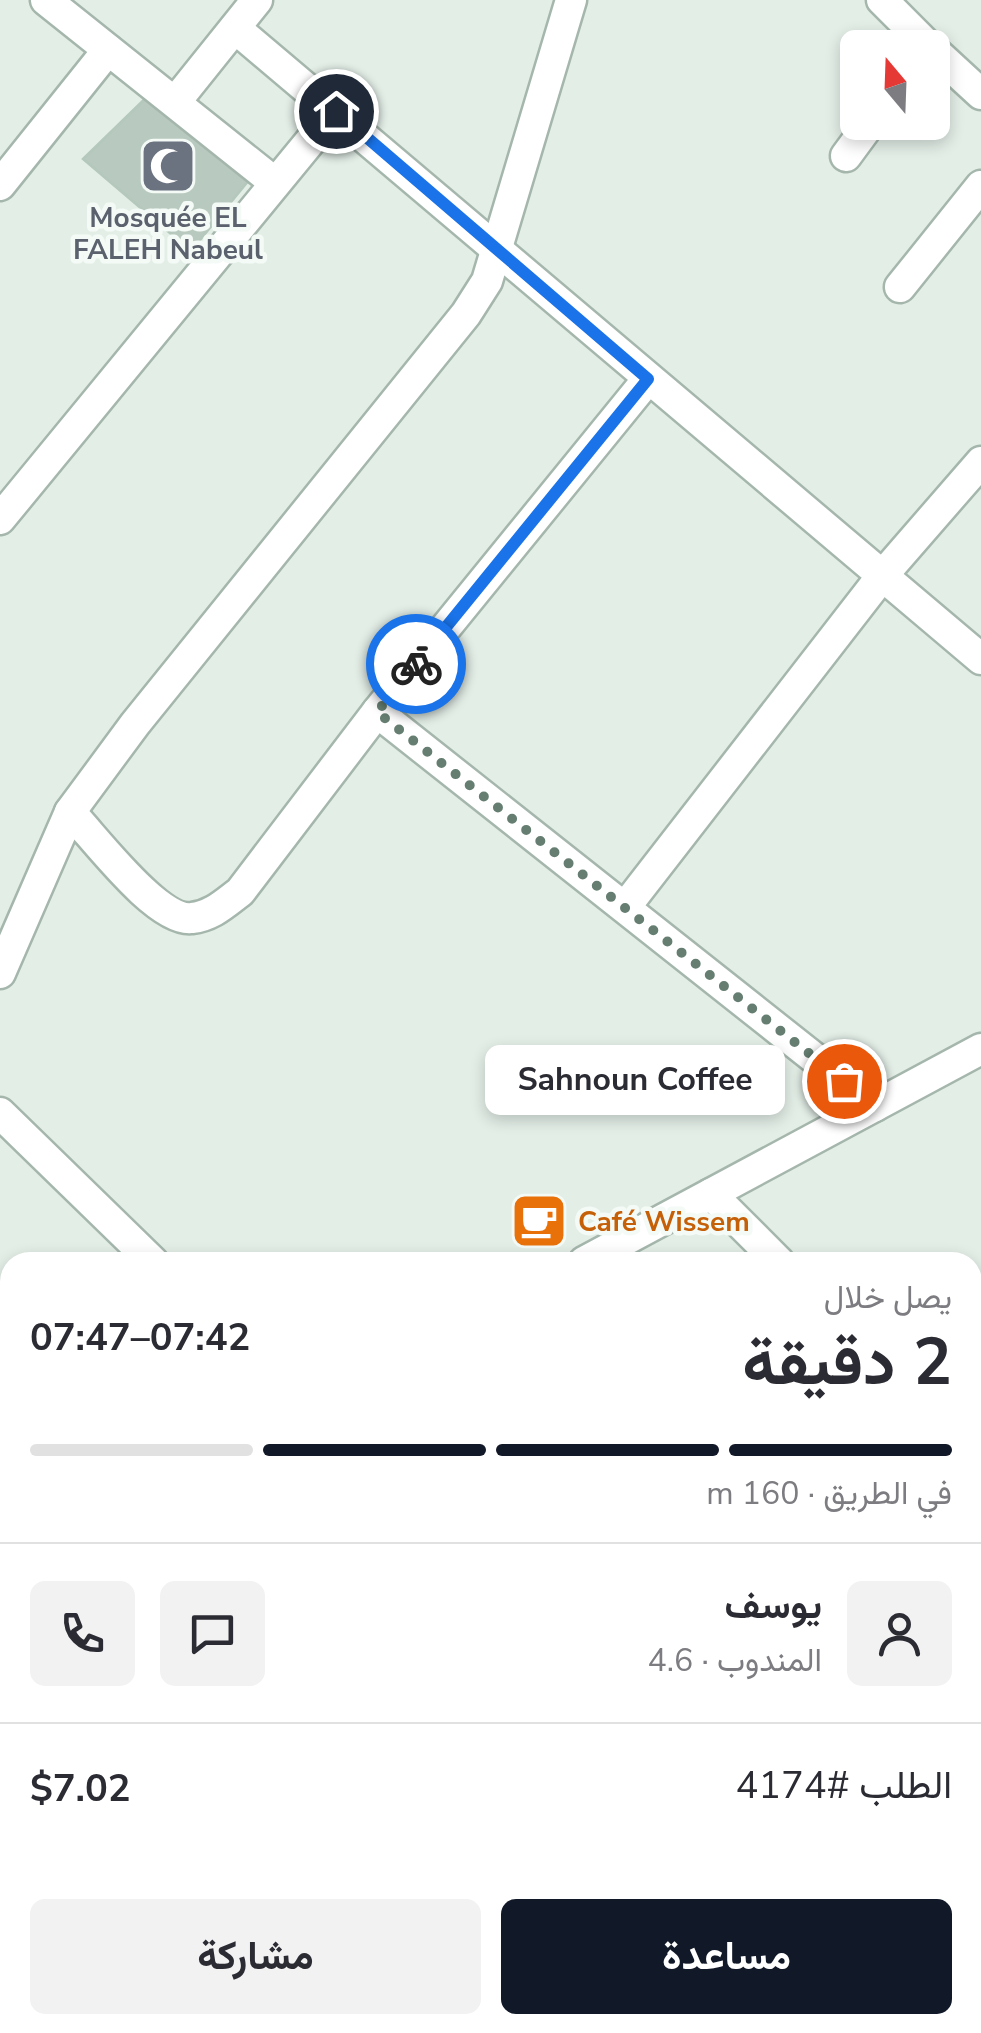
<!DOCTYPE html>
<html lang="ar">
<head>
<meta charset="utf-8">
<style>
  :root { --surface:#fff; --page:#f2f2f3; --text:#2b2b33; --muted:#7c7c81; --line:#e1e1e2; --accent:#111827 }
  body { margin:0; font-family:"Nunito Sans",Vazirmatn,sans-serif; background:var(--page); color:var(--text); direction:rtl; height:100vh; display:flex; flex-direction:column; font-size:38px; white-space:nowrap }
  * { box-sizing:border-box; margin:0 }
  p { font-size:32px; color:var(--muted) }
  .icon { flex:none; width:55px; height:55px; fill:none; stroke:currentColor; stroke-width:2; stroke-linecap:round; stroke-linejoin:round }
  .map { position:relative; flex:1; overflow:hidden; direction:ltr }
  .details { position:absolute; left:0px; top:1252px; width:982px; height:782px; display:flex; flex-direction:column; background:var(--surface); border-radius:30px 30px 0 0; box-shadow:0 5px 15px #0003; direction:rtl }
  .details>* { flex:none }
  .needle { width:65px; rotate:341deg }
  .controls { position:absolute; left:840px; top:30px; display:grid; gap:20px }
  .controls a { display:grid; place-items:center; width:110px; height:110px; border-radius:15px; background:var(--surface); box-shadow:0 5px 15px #0003; font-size:50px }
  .pin { position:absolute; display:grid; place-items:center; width:85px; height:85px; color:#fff; margin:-42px; border:5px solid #fff; border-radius:50%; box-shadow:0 2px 10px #0007 }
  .courier { position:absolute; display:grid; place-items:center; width:100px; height:100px; margin:-50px; border:8px solid #1a73e8; border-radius:50%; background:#fff; color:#222; box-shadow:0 2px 12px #0007 }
  .bubble { position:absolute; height:70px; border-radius:15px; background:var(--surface); box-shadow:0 5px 15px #0003; font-size:32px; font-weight:700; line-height:70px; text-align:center; direction:rtl }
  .summary em { font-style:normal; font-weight:700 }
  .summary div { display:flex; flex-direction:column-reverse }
  .summary { display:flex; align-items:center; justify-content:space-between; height:170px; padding:0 30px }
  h1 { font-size:65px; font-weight:700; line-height:75px }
  .bar { display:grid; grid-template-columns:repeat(4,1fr); gap:15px 10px; align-content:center; height:120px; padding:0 30px }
  .bar i { height:12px; border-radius:8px; background:var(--line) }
  .bar .current { background:var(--accent) }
  .bar p { grid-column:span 4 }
  .line { display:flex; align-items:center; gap:25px; padding:0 30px; border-top:2px solid var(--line) }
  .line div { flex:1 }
  .round { display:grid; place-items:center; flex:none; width:105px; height:105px; border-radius:15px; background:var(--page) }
  .button { display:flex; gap:20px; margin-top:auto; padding:20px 30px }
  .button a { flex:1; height:115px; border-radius:15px; background:var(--accent); color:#fff; font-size:40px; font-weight:700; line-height:115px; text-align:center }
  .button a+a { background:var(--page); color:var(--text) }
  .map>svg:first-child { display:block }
  .building { fill:#b8c9bf; stroke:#b4c8bc; stroke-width:2.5 }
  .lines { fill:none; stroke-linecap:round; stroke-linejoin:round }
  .minor-casing { stroke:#a5b7ad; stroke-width:35 }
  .minor { stroke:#fff; stroke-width:30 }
  .done { stroke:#657e71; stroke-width:10; stroke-dasharray:0 18 }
  .route { stroke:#1a73e8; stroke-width:12 }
  .labels { text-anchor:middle; stroke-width:9; stroke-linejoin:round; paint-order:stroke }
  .worship-label { font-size:28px; font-weight:bold; fill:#5b616d; stroke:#f4faf6 }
  .food-label { font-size:28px; font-weight:bold; fill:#c56008; stroke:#f4faf6; text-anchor:start }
</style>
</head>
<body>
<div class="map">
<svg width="981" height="2033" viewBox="0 0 981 2033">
  <rect width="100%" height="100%" fill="#e3eee7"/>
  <polygon class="building" points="153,91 254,174 191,251 83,159"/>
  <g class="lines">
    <g class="minor-casing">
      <g id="minor">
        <polyline points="46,0 274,182"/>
        <polyline points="882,0 930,48"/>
        <polyline points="235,28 981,659"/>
        <polyline points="932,49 981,94"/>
        <polyline points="176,101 257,0"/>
        <polyline points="846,156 871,122"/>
        <polyline points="0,185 108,50"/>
        <polyline points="900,287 981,186"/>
        <polyline points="0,519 335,111"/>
        <polyline points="377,712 875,1106"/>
        <path d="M70,812C95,838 158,923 192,918C212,916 225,903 240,892L377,712L648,379"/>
        <polyline points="626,906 882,576 981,462"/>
        <polyline points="0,973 70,812 135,724 466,314 487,281 571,0"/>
        <polyline points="0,1113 153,1262"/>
        <polyline points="711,1194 779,1262"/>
        <polyline points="584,1262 981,1049"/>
        <polyline points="972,1456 981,1464"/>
        <polyline points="0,1574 10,1568"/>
        <polyline points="0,1748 10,1757"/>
        <polyline points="972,1835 981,1827"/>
        <polyline points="972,1883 981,1890"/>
        <polyline points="0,1940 10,1949"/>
        <polyline points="302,2025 311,2033"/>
        <polyline points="596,2025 604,2033"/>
        <polyline points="796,2033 802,2025"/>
      </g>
    </g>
    <use href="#minor" class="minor"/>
  </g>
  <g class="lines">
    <polyline class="done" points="416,664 377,712 844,1081"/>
    <polyline class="route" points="336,111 648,379 416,664"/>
  </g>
  <defs>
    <g id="mosque-square" transform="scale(2.875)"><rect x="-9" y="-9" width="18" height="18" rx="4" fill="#6b7280" stroke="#f4faf6"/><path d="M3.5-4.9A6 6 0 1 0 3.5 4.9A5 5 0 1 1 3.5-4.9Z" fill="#fff"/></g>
    <g id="cafe-square" transform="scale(2.875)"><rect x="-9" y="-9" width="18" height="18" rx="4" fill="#e8710a" stroke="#f4faf6"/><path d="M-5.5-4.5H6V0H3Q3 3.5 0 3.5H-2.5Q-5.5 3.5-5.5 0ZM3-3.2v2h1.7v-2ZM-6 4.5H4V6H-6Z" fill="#fff"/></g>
  </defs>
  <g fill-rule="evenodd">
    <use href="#mosque-square" x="168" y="166"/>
    <use href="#cafe-square" x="539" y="1221"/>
  </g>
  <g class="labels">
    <g class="worship-label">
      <text x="168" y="227">Mosquée EL<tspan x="168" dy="32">FALEH Nabeul</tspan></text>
    </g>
    <g class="food-label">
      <text x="578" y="1231">Café Wissem</text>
    </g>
  </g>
</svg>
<div class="controls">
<a><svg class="needle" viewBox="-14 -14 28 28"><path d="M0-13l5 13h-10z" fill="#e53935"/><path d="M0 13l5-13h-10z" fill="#7c7c81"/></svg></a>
</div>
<div class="pin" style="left:844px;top:1081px;background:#ea580c"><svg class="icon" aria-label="bag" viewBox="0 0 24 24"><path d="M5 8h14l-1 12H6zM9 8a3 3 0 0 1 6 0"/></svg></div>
<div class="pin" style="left:336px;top:111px;background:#1f2937"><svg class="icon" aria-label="home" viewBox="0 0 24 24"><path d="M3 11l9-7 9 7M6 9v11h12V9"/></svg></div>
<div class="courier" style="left:416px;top:664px"><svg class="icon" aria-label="bike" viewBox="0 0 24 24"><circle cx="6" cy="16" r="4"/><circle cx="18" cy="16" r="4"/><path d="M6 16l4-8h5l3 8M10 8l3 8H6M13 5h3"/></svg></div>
<div class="bubble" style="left:485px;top:1045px;width:300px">Sahnoun Coffee</div>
<section class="details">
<div class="summary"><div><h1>2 دقيقة</h1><p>يصل خلال</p></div><em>07:42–07:47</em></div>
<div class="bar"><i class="current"></i><i class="current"></i><i class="current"></i><i></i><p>في الطريق · 160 m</p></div>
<div class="line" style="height:180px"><a class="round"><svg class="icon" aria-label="person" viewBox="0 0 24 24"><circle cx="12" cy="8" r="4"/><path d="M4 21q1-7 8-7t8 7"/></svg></a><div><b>يوسف</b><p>المندوب · 4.6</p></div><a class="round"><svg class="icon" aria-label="chat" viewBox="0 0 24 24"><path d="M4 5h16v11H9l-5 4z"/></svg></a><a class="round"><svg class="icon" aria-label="phone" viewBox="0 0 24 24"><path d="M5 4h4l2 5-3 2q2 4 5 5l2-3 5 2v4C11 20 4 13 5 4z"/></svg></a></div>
<div class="line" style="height:130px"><div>الطلب #4174</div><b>$7.02</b></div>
<div class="button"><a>مساعدة</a><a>مشاركة</a></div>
</section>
</div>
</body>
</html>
